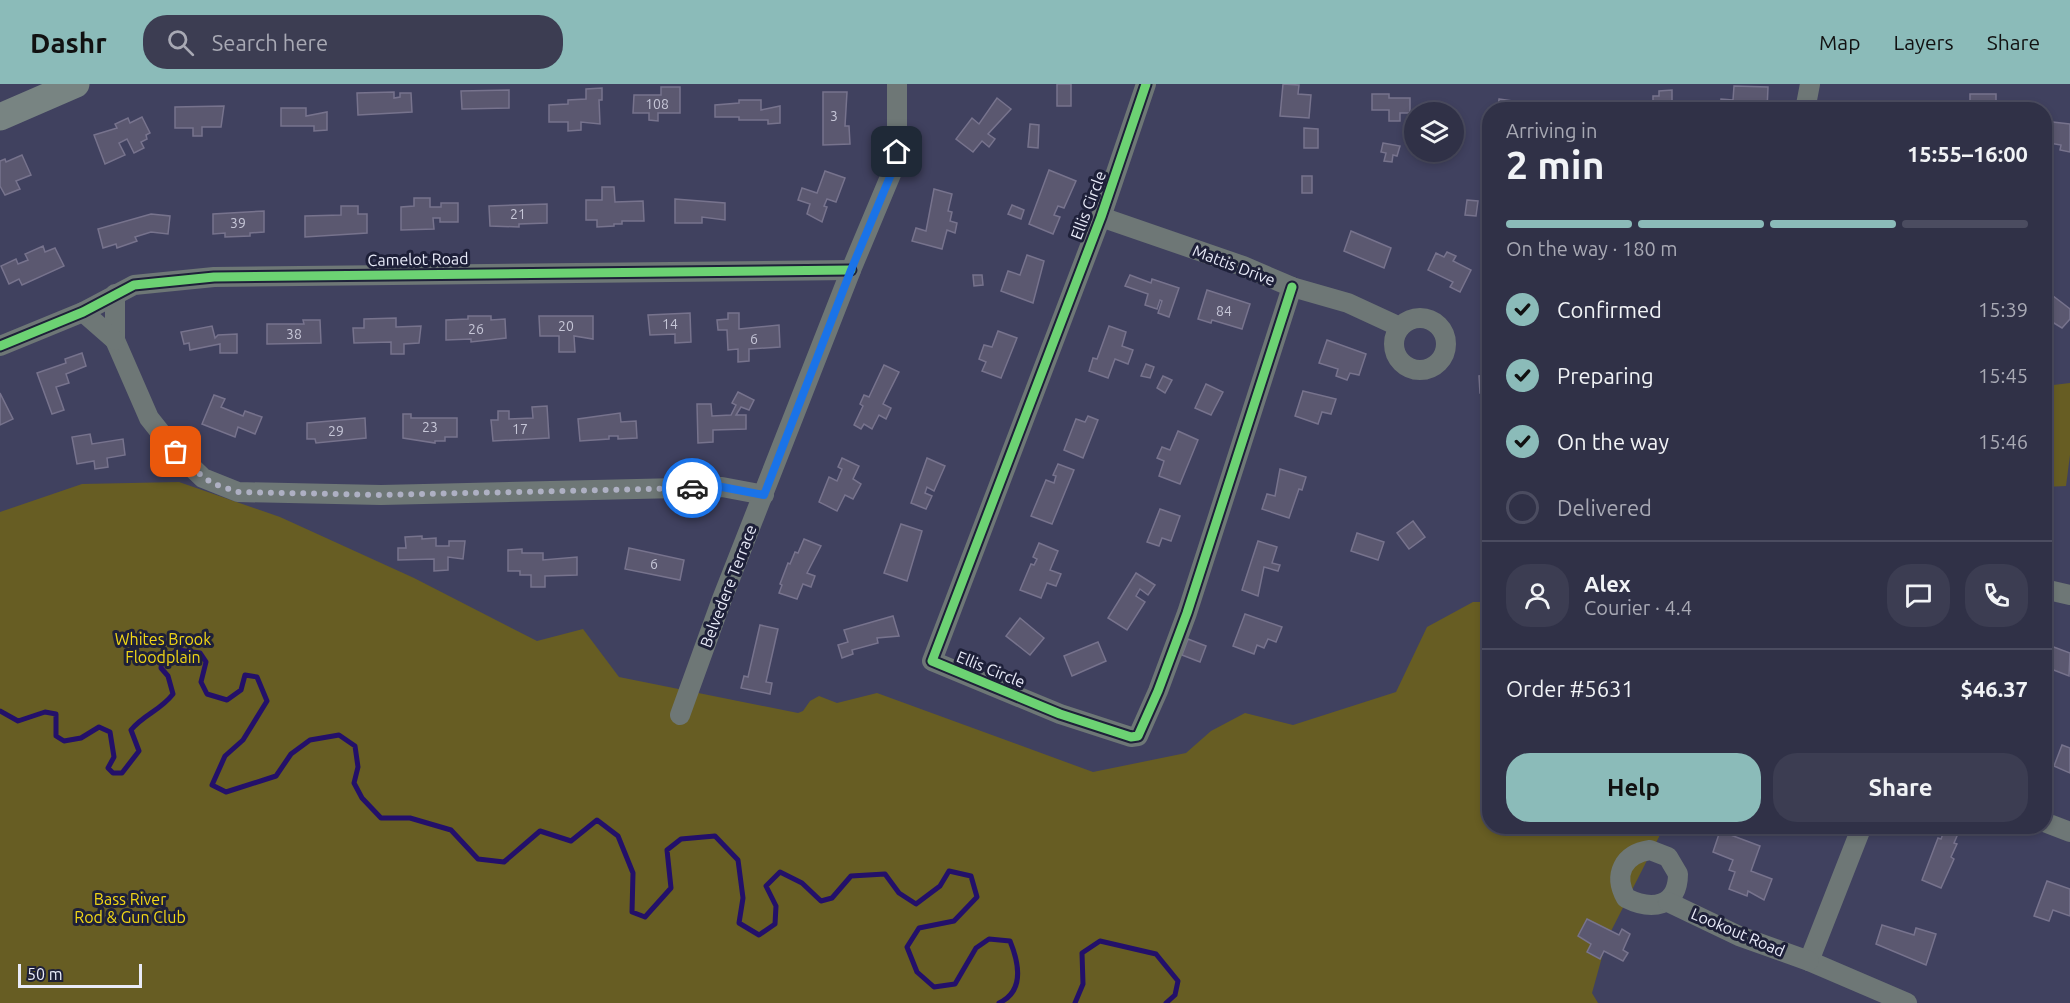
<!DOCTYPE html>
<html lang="en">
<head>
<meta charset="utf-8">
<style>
  :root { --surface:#303147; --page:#3c3d52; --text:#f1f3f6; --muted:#a8a9b4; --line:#4b4c60; --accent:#8bbbb9 }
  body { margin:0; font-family:Ubuntu,sans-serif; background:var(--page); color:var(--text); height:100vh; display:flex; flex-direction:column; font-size:22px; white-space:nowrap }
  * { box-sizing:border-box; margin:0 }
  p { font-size:20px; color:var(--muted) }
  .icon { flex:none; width:33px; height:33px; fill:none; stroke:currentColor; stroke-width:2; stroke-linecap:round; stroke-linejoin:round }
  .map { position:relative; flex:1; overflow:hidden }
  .panel { position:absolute; left:1482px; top:18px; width:570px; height:732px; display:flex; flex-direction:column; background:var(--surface); border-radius:24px; box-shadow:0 3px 9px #0003,0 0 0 2px var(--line) }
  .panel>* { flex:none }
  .tools { position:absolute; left:1404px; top:18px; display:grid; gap:12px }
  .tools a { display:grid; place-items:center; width:60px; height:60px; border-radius:50%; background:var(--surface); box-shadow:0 3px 9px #0003,0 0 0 2px var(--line); font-size:30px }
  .scale { position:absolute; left:18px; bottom:15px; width:124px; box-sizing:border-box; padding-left:6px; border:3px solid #e9ebf9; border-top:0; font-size:16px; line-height:21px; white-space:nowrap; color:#e9ebf9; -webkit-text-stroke:4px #1e2039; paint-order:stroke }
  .pin { position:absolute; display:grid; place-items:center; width:51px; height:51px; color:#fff; margin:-26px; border-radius:12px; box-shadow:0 3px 9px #0006 }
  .courier { position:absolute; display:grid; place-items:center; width:60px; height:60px; margin:-30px; border:4px solid #1a73e8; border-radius:50%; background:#fff; color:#222; box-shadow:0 2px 8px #0007 }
  .overview em { font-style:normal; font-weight:700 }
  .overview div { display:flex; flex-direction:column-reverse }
  .overview { display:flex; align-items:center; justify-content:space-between; height:102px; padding:0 24px }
  h1 { font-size:39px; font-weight:700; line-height:45px }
  .bar { display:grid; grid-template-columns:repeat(4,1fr); gap:9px 6px; align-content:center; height:72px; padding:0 24px }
  .bar i { height:8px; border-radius:4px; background:var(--line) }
  .bar .active { background:var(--accent) }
  .bar p { grid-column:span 4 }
  .line { display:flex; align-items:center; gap:15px; padding:0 24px; border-top:2px solid var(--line) }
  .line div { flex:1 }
  .round { display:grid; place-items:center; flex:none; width:63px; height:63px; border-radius:24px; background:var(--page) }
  ol { padding:0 24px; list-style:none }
  li { display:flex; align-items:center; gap:18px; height:66px }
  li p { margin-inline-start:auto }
  li .icon { padding:6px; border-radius:50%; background:var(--accent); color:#111; stroke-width:4 }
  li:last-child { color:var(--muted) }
  li i { width:33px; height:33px; border:3px solid var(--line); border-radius:50% }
  .button { display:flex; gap:12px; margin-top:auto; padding:12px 24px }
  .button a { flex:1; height:69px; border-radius:24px; background:var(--accent); color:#111; font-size:24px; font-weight:700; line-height:69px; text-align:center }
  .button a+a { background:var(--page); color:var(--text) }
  header { display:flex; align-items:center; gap:36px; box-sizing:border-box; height:84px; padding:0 30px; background:var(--accent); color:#111 }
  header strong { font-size:28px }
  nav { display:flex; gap:33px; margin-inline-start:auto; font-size:21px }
  .search { width:420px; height:54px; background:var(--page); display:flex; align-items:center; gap:15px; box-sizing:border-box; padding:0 21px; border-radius:24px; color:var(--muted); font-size:22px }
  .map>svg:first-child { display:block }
  .green { fill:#675d23 }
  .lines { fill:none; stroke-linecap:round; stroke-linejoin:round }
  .stream { stroke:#23106a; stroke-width:5 }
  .building { fill:#5b5870; stroke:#77738d; stroke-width:1.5 }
  .street { stroke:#6e7776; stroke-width:20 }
  .secondary { stroke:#788482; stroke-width:27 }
  .cycleway-casing { stroke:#1e2039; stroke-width:13 }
  .cycleway { stroke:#6cd273; stroke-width:9 }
  .done { stroke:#aeb0c3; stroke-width:6; stroke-dasharray:0 10.8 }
  .route { stroke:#1a73e8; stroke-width:8 }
  .labels { text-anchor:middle; stroke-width:6; stroke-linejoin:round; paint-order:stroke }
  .number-label { font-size:14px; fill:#c6c6d7 }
  .street-label { font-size:16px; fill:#e9ebf9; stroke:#1e2039 }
  .park-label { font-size:16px; fill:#f2d716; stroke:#1e2039 }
</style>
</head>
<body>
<header>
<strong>Dashr</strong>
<div class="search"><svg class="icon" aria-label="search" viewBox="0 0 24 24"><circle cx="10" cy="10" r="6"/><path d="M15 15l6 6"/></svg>Search here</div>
<nav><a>Map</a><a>Layers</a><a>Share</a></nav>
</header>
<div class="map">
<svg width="2070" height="919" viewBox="0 0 2070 919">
  <rect width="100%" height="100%" fill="#40415f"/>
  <g class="green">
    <polygon points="2070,299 2070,371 2066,402 2045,403 2045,302"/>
    <polygon points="179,398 280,433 414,494 537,557 583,545 619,593 798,629 803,627 810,617 819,612 837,619 877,609 1093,688 1186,669 1211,647 1245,629 1293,641 1396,608 1427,543 1473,518 1489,518 1490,742 1664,743 1607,855 1592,909 1598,919 0,919 0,428 82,400"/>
  </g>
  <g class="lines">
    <g class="stream">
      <path d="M0,627L18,637L45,628L56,630V652L64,657L81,654L99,643L110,648L114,673L108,684L113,689H122L139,667L131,646C144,630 160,627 173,610L168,592L161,584L162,576L178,566L200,569L206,578L201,598L207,610L227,616L241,606L245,591L257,593L267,617L243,656L225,672L212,701L226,708L276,692L291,670L310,656L339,651L355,662L358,683L354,699L362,714L381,734H410L451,746L478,775L504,778L540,747L571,757L597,736L618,752L633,789L632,828L645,833L671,804L667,766L681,755L715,752L738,776L743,814L739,839L759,851L775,840L776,822L766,802L780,788L802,799L821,817L832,814L851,792L885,790L899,809L916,820L940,802L949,787L971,792L977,813L954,837L919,844L907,863L917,888L934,903L955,900L976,864L989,855L1010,857C1019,879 1025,907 999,919"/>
      <polyline points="1075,919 1083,900 1082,869 1100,857 1156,870 1178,897 1175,911 1166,919"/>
    </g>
  </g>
  <g class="building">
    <rect x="1057" y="0" width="14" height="22"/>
    <polygon points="1283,0 1299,1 1298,10 1311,11 1309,34 1280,32"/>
    <polygon points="1734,2 1768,3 1767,26 1720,26 1721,15 1733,16"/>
    <polygon points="661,3 680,3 680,29 658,29 658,37 649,36 649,29 633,29 634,11 661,11"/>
    <polygon points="602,4 602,16 599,16 600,40 581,38 581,46 568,47 568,38 549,38 549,21 568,20 568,16 586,15 586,5"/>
    <polygon points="509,6 509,24 462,25 461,7"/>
    <polygon points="1672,6 1672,26 1653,26 1653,12 1659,12 1659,7"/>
    <polygon points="394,8 394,14 400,13 400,9 411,9 412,28 358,31 357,9"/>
    <polygon points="823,8 847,8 845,42 849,42 850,60 823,61"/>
    <polygon points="1372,10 1389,10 1389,14 1410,14 1410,29 1400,29 1400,37 1389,37 1389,26 1372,26"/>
    <rect x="1970" y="10" width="26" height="16"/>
    <polygon points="997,14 1011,25 988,50 995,55 989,63 982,57 973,68 956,55 972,34 979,40"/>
    <polygon points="1499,15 1519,18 1518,26 1498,26"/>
    <polygon points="739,16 761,16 761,26 780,22 780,39 768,40 768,36 739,36 739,33 715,33 715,21 739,19"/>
    <polygon points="224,22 221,43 202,43 202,52 193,52 193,44 175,44 175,23"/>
    <polygon points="281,24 306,24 306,32 327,28 327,46 314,47 314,42 281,42"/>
    <polygon points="142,33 150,49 146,51 147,55 141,58 144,64 134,69 127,55 119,59 125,71 105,80 94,51 117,44 115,40 128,34 130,39"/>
    <polygon points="2044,37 2070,40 2070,68 2060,66 2061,61 2044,58"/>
    <polygon points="1030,40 1039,41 1038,64 1028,63"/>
    <polygon points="1304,44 1318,45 1318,64 1304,64"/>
    <polygon points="1383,59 1400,62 1397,72 1393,71 1392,78 1384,77 1386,69 1381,68"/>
    <polygon points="22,71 31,91 16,97 20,105 5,111 0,102 0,77 5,75 6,78"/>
    <polygon points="1049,86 1076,97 1064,124 1058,122 1054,131 1060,133 1053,150 1029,140"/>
    <polygon points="825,87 845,94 836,118 827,115 824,122 827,123 822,138 807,130 810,120 798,116 802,104 817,109"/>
    <rect x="1302" y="92" width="10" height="17"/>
    <polygon points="602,103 614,103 615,118 643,117 644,137 622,137 622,140 614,140 614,142 597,143 597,136 586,136 586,116 602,116"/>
    <polygon points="934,105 952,110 948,127 952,128 950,137 957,139 955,149 947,146 942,165 912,157 916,144 926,147"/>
    <polygon points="414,114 430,114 430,123 441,123 441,119 458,119 458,138 440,138 440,134 433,134 434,145 401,146 401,123 414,122"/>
    <polygon points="675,115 725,119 725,136 702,133 702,139 675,139"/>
    <polygon points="1467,116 1478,117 1476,132 1465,131"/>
    <polygon points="547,120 547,139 519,140 519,143 490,142 489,122"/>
    <polygon points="1012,121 1024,126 1021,135 1008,130"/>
    <polygon points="341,122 358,122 358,130 367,130 367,149 305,153 305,132 341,131"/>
    <polygon points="264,127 264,148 250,149 250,152 225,153 225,149 213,150 213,130"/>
    <polygon points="151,130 170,132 168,150 151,148 135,153 137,157 117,164 116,160 103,164 98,145"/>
    <polygon points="1351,147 1391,164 1384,184 1344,167"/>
    <polygon points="43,162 45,168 55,164 64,182 22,201 19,195 9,200 1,182 16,175 18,180 28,176 25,170"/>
    <polygon points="1447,168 1456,172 1453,177 1471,186 1460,208 1450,203 1453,198 1428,186 1436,169 1444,173"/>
    <polygon points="1027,171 1044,177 1033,219 1001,207 1008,187 1020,191"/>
    <polygon points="973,191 982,191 983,201 974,202"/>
    <polygon points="1130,191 1151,199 1152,195 1179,204 1169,233 1158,229 1162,217 1160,216 1157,225 1145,221 1148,210 1125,202"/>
    <polygon points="2044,205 2070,225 2070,235 2062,244 2044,233"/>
    <polygon points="1207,206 1250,220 1242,245 1212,236 1211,239 1198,235"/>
    <polygon points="690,229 691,258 675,259 675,250 650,251 648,231"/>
    <polygon points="728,229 739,229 739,245 779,241 780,263 749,265 749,277 738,278 738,265 728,266 727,246 718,246 717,236 728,235"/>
    <polygon points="468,232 491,232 491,236 505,235 506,254 471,258 471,255 446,256 446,236 468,235"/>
    <polygon points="539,232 593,232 593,255 574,252 575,268 559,268 559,252 540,252"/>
    <polygon points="396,234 396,243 421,242 419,259 404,260 404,270 391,270 391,258 354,259 353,244 364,244 364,235"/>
    <polygon points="303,236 320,236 321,259 267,260 267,240 304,240"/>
    <polygon points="212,242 215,254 218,251 237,250 237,269 220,269 220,260 190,266 189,259 184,260 181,248"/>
    <polygon points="1109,242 1126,248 1122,262 1133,266 1128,280 1115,275 1108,294 1089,287 1093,274 1097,275"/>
    <polygon points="998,247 1017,254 1001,294 982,287 986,278 979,275 984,261 992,263"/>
    <polygon points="1327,256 1366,270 1359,291 1350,289 1347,296 1336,292 1338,285 1319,279"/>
    <polygon points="82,269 86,282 66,290 69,299 56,303 64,326 52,330 37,289 66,279 65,275"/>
    <polygon points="1146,280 1154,283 1150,294 1141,292"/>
    <polygon points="884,281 899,288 883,320 891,324 886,335 879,331 872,345 864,340 861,345 854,341 863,322 860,320 864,311 869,313"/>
    <polygon points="1490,291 1490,308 1480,309 1479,292"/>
    <polygon points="1163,292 1172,296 1165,309 1157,304"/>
    <polygon points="1206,300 1223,308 1211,331 1195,324"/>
    <polygon points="1303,307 1336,315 1331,330 1322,328 1318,340 1295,332"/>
    <polygon points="738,308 754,316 749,326 741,323 736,331 746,331 746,345 713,346 713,358 698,359 697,320 711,320 712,332 731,331 736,321 732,319"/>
    <polygon points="0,309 13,335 0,341"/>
    <polygon points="214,311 225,315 221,323 243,332 245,327 262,333 255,350 238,343 235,353 202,340"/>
    <polygon points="547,322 549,354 493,357 491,336 498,336 498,327 509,327 509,335 533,334 532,323"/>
    <polygon points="620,329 621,338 636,337 637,354 618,355 618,352 609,352 609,355 580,357 578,335"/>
    <polygon points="403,330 411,330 411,334 457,334 457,353 445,353 445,357 435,357 435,359 403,354"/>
    <polygon points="1088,332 1098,336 1083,374 1064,366 1076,335 1085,338"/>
    <polygon points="365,334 366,354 316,359 315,355 307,355 307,339"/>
    <polygon points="1178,347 1198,356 1180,400 1159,392 1164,377 1157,374 1162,363 1170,366"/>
    <polygon points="90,350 92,360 123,355 125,371 107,374 108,383 95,385 94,377 77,380 72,353"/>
    <polygon points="842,374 859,382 853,395 861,400 853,415 845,411 837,427 819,418 829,393 837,397 842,385 838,383"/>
    <polygon points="927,374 945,382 934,407 927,403 925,409 932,412 926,425 911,419"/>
    <polygon points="1058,380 1074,386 1052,440 1031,432 1046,396 1054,399 1056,392 1053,391"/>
    <polygon points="1280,385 1306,393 1302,406 1299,405 1289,434 1262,425 1267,410 1275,412"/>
    <polygon points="1160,425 1180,432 1171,457 1162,454 1159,462 1147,458"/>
    <polygon points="1413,437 1425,453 1409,465 1397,449"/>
    <polygon points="901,440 922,447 907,497 884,489"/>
    <polygon points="1357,449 1384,458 1378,476 1351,467"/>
    <polygon points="422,452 422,455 436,454 436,462 449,462 449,457 465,457 463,475 448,473 448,486 434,487 434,475 398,476 398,464 406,464 405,453"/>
    <polygon points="804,455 821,462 807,489 815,492 811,503 803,500 797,515 779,509 782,501 780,500 788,479 790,480 795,468 798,469"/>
    <polygon points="1258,457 1277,463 1272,479 1280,481 1278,487 1264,483 1258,512 1242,506"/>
    <polygon points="1039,459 1058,467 1050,486 1061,490 1056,502 1047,499 1041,514 1020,506 1031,480 1034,481 1037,475 1033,473"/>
    <polygon points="629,464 684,476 680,496 625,485"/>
    <polygon points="522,465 522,469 543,469 543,476 577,473 577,491 545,492 545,503 531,503 531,491 520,491 520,487 508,487 508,466"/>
    <polygon points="1136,489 1155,501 1148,511 1140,505 1136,512 1145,518 1127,546 1108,534"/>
    <polygon points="1245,530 1282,543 1276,558 1268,555 1264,564 1257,561 1254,570 1233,562"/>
    <polygon points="893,532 899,552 877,554 878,559 852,566 853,570 842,574 838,561 848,558 844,546"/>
    <polygon points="1020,534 1044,554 1030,571 1006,552"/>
    <polygon points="760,541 778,545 766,598 772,599 770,610 741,604 744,592 748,593"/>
    <polygon points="2044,553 2053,556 2051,562 2070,569 2069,592 2051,585 2053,580 2044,576"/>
    <polygon points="1188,555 1206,562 1200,578 1182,571"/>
    <polygon points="1098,558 1106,577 1072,592 1064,572"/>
    <polygon points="2062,661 2070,664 2070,689 2054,682"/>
    <polygon points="1946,742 1960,745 1954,759 1957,760 1951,773 1954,775 1941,804 1922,796 1938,754 1941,755"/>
    <polygon points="1720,747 1760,762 1751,787 1772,795 1764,816 1748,807 1747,812 1729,805 1735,788 1729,786 1733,776 1713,768"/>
    <polygon points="2047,797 2070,805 2070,832 2053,826 2049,837 2034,832"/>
    <polygon points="1587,835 1619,851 1622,845 1630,850 1623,866 1628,869 1623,877 1604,867 1600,875 1587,868 1591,860 1578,852"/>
    <polygon points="1882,841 1914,851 1916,844 1936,850 1926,881 1876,860"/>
  </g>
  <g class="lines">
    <g class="street">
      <polyline points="1146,0 1101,133 932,577 1060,630 1131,653 1138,652 1158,607 1187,529 1292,203"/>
      <polyline points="1805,26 1810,0"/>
      <polyline points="1101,133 1243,182 1292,203 1348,219 1400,243"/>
      <polyline points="115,210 115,256 149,334 176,368 203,394 238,408 381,411 722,403 764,411"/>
      <polyline points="83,228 115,256"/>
      <circle cx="1420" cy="260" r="26"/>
      <polyline points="0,262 83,228 134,201 214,193 851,186"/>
      <polyline points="2044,505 2070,511"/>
      <polyline points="680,631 722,515 851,186 892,88 897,68 897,0"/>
      <polyline points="2044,738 2070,748"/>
      <polyline points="1862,742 1809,877 1907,919"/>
      <path d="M1650,766L1668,773L1678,790C1678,823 1652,827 1626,814C1613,791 1623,770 1650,766Z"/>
      <polyline points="1668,818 1739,852 1809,877"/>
    </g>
    <polyline class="secondary" points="0,33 76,0"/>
    <g class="cycleway-casing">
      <g id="cycleway">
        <polyline points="1146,0 1101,133 932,577 1060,630 1131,653 1138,652 1158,607 1187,529 1292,203"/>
        <polyline points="0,262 83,228 134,201 214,193 851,186"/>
      </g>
    </g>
    <use href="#cycleway" class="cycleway"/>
  </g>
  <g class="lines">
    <polyline class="done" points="176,368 203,393 214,400 238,408 381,411 692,404"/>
    <polyline class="route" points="692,404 722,403 764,411 851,186 892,88 897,68"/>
  </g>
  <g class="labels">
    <g class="number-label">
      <text x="657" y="25">108</text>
      <text x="834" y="37">3</text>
      <text x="518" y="135">21</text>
      <text x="238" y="144">39</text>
      <text x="1224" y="232">84</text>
      <text x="670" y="245">14</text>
      <text x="566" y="247">20</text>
      <text x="476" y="250">26</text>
      <text x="294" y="255">38</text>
      <text x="754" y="260">6</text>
      <text x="430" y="348">23</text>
      <text x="520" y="350">17</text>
      <text x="336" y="352">29</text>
      <text x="654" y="485">6</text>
    </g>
    <g class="street-label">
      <text transform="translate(1088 121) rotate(-69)" y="6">Ellis Circle</text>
      <text transform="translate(418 175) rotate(-1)" y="6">Camelot Road</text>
      <text transform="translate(1234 181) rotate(21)" y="6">Mattis Drive</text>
      <text transform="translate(728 502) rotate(-69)" y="6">Belvedere Terrace</text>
      <text transform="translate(991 585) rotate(22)" y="6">Ellis Circle</text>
      <text transform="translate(1738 848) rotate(23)" y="6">Lookout Road</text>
    </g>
    <g class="park-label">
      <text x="163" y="561">Whites Brook<tspan x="163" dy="18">Floodplain</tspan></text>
      <text x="130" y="821">Bass River<tspan x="130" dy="18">Rod &amp; Gun Club</tspan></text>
    </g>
  </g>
</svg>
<div class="tools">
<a><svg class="icon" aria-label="layers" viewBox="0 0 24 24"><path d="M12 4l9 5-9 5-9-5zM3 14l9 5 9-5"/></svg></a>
</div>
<div class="scale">50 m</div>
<div class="pin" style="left:176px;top:368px;background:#ea580c"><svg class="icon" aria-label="bag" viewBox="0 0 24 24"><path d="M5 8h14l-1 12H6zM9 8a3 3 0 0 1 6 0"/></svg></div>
<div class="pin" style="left:897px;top:68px;background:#1f2937"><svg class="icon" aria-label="home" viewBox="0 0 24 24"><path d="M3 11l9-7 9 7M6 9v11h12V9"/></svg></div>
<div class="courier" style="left:692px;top:404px"><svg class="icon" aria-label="car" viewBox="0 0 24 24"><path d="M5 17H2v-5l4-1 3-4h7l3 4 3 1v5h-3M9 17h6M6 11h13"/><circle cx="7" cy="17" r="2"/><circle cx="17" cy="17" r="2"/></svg></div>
<section class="panel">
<div class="overview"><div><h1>2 min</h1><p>Arriving in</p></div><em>15:55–16:00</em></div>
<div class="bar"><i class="active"></i><i class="active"></i><i class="active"></i><i></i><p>On the way · 180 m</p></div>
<ol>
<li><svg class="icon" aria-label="check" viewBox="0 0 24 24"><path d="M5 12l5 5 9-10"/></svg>Confirmed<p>15:39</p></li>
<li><svg class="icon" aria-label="check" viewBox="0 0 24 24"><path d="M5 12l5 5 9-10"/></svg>Preparing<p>15:45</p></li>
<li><svg class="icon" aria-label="check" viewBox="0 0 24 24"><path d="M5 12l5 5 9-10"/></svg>On the way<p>15:46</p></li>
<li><i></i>Delivered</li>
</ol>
<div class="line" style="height:108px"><a class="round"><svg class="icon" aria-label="person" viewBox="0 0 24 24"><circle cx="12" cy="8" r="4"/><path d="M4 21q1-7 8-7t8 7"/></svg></a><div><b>Alex</b><p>Courier · 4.4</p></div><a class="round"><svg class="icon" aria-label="chat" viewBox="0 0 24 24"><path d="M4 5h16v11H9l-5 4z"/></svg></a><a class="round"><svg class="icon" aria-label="phone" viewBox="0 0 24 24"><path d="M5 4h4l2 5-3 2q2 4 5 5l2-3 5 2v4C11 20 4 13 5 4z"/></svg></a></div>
<div class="line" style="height:78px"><div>Order #5631</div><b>$46.37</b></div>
<div class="button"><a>Help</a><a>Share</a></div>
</section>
</div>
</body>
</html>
